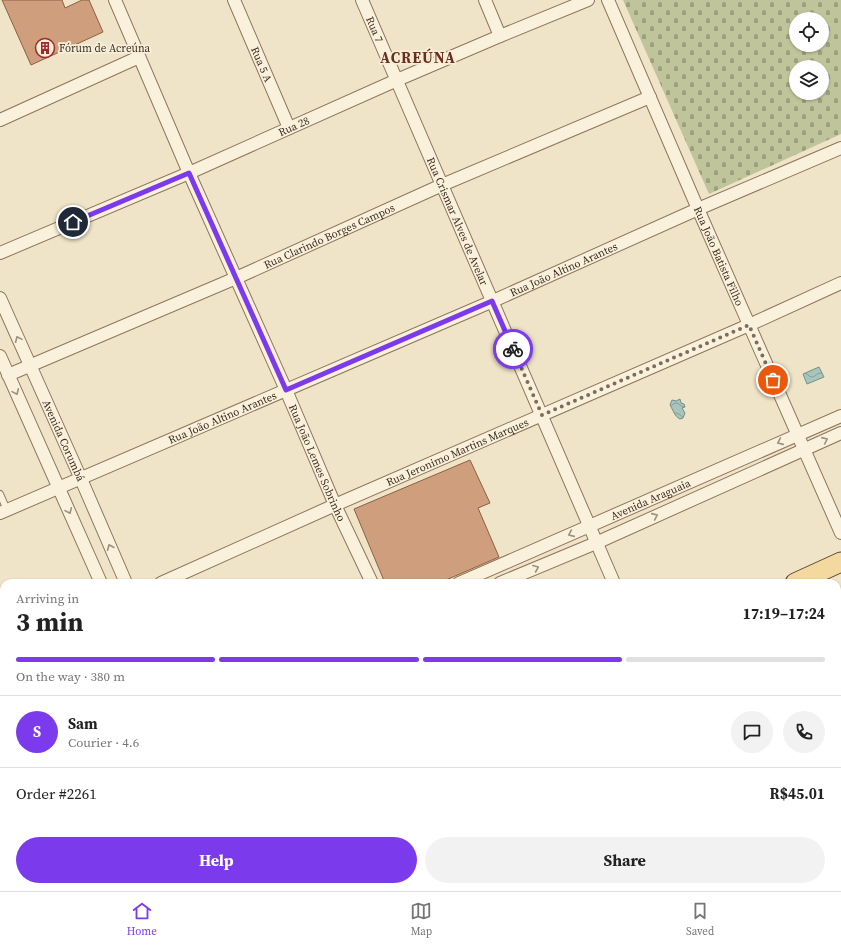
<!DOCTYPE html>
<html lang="en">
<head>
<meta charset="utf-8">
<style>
  :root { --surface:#fff; --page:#f2f2f2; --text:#222; --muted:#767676; --line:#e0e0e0; --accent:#7c3aed }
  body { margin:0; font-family:"Source Serif 4",serif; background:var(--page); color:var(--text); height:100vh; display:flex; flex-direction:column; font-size:15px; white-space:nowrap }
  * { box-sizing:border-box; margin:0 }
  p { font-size:13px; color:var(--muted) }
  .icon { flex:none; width:22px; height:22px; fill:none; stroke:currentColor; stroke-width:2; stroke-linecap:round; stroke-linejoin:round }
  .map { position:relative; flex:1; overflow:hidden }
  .drawer { position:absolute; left:0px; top:579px; width:841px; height:312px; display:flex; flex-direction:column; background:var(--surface); border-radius:12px 12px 0 0; box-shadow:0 1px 3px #0004 }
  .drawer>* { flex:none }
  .controls { position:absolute; left:789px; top:12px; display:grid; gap:8px }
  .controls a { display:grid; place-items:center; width:40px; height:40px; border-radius:50%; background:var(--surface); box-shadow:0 1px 3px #0004; font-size:20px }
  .pin { position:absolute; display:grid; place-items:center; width:34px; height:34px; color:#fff; margin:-17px; border:2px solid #fff; border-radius:50%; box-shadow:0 1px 4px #0007 }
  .courier { position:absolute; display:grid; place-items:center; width:40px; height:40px; margin:-20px; border:3px solid #7c3aed; border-radius:50%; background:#fff; color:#222; box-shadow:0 1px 5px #0007 }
  .overview em { font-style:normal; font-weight:700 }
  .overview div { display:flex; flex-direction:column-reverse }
  .overview { display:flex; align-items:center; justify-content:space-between; height:68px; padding:0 16px }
  h1 { font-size:26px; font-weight:700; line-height:30px }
  .bar { display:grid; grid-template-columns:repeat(4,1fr); gap:6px 4px; align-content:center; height:48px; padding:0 16px }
  .bar i { height:5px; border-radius:3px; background:var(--line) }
  .bar .active { background:var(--accent) }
  .bar p { grid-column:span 4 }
  .line { display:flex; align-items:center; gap:10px; padding:0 16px; border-top:1px solid var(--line) }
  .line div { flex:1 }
  .round { display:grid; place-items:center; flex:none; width:42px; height:42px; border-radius:21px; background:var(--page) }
  .button { display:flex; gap:8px; margin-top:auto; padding:8px 16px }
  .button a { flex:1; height:46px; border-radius:24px; background:var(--accent); color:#fff; font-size:16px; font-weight:700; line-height:46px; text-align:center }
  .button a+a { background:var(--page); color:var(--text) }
  .menu { display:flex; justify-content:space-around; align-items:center; height:56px; border-top:1px solid var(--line); background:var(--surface); font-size:11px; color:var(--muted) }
  .menu a { display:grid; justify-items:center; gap:2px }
  .menu .active { color:var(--accent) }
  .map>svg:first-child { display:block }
  .cemetery { fill:url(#cemetery-stones); fill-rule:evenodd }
  .park { fill:#c9cf9b }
  .water { fill:url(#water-waves); stroke:#6f938a }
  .building { fill:#cf9f7d; stroke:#8d5f41 }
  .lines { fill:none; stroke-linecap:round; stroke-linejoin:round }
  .lane-casing { stroke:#8d765c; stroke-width:8 }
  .street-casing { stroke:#8d765c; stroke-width:14 }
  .secondary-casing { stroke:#6f573f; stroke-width:19 }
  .primary-casing { stroke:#5b4430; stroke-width:21 }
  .lane { stroke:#faf1dc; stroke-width:6 }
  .street { stroke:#faf1dc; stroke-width:12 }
  .secondary { stroke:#faf1dc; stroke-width:17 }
  .primary { stroke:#f3d9a0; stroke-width:19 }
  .oneway { stroke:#9c907e }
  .done { stroke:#7c6e5b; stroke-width:4; stroke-dasharray:0 7.2 }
  .route { stroke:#7c3aed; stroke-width:5 }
  .labels { text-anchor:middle; stroke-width:3.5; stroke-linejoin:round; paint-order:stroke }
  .street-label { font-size:11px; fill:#3d2e20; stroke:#f7eed8 }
  .poi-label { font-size:11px; fill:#3d2e20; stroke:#f7eed8; text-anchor:start }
  .district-label { font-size:15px; font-weight:bold; letter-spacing:1px; fill:#6b2e1e; stroke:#f7eed8 }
</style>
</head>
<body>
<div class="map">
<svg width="841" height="891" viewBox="0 0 841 891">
  <defs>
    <pattern id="cemetery-stones" width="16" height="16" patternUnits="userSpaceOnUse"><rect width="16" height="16" fill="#bfc49a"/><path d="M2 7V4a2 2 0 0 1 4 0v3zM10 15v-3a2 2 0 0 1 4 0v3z" fill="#9ca07d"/></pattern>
    <pattern id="water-waves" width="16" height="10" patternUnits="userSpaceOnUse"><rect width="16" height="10" fill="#a9c4bc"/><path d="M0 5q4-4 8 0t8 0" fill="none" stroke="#8ba098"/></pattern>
  </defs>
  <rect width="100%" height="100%" fill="#f0e4c8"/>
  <path class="cemetery" d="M623,0H841V134L709,194ZM796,19H822V45H796ZM796,67H822V93H796Z"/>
  <polygon class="park" points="180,887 375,887 378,891 177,891"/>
  <g class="water">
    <polygon points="819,367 824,377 807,384 803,374"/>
    <path d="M680,399L681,403L684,404L685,407L682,408L685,413L683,418L680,419C675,417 673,410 670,405L672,400L676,401Z"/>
  </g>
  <g class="building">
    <polygon points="2,0 62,0 65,8 82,0 89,0 103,32 31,65"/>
    <polygon points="470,460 490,503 478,508 499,557 439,583 385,583 354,509"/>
  </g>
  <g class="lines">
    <g class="lane-casing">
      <polyline id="lane" points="0,494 7,510"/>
    </g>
    <g class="street-casing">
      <g id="street">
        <path id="s1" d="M115,0L189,173L286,390L335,505L372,583"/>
        <path id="s2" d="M234,0L289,128"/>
        <path id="s3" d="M362,0L614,583"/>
        <polyline points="485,0 500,36"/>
        <path id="s4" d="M608,0L698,209L841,533"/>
        <polyline points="0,120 139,57"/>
        <path id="s5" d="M0,253L189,173L397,80L500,36L588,0"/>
        <path id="s6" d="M0,298L81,479L126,583"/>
        <polyline points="0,356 101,583"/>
        <path id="s7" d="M8,375L236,278L442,185L650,97"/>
        <path id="s8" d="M0,513L493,301L698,209L841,148"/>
        <path id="s9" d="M161,583L335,505L749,325L841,283"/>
        <path id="s10" d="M459,583L841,416"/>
        <polyline points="500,583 596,543 841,433"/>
        <polyline points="0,653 4,652"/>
        <polyline points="0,786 4,784"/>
        <polyline points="0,800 4,798"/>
        <polyline points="837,860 841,858"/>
        <polyline points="503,887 505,891"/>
        <polyline points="751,887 753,891"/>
        <polyline points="766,891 775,887"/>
      </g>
    </g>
    <g class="secondary-casing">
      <g id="secondary">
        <polyline points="837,701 841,700"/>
        <polyline points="837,725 841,723"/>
        <polyline points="402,891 411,887"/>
        <polyline points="461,891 470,887"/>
      </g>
    </g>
    <g class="primary-casing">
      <g id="primary">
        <polyline points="795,583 841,562"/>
        <polyline points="388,887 391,891"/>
        <polyline points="114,891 124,887"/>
        <polyline points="167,891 169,887"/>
      </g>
    </g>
    <use href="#lane" class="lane"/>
    <use href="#street" class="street"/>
    <use href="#secondary" class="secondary"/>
    <use href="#primary" class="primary"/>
  </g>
  <defs><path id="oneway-chevron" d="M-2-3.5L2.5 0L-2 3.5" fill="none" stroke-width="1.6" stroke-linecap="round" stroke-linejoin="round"/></defs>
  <g class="oneway">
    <use href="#oneway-chevron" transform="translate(18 339) rotate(-114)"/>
    <use href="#oneway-chevron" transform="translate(16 392) rotate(66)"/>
    <use href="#oneway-chevron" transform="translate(825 440) rotate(-24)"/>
    <use href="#oneway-chevron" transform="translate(780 442) rotate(156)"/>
    <use href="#oneway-chevron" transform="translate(69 511) rotate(66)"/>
    <use href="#oneway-chevron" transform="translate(655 516) rotate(-24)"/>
    <use href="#oneway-chevron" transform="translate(571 534) rotate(156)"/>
    <use href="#oneway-chevron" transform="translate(110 547) rotate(-113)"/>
    <use href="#oneway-chevron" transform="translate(536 568) rotate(-23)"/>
  </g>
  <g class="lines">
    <polyline class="done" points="513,349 542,415 749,325 773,380"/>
    <polyline class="route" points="73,222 189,173 286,390 492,301 513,349"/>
  </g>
  <defs>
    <g id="building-ring" transform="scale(1)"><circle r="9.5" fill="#f7eed8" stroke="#9e2a2b" stroke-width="1.5"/><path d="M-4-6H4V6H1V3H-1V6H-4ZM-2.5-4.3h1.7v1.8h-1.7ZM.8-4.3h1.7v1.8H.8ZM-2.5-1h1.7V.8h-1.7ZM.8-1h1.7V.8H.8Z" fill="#9e2a2b"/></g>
  </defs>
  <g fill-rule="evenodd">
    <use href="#building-ring" x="45" y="48"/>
  </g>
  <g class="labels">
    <g class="street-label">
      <text dy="4" stroke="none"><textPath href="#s3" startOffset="32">Rua 7</textPath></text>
      <text dy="4" stroke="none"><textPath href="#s2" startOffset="70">Rua 5 A</textPath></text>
      <text dy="4" stroke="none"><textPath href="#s5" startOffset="320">Rua 28</textPath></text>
      <text dy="4" stroke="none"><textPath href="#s3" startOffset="241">Rua Crismar Alves de Avelar</textPath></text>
      <text dy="4" stroke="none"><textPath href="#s7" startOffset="350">Rua Clarindo Borges Campos</textPath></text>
      <text dy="4" stroke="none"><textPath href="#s4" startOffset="279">Rua João Batista Filho</textPath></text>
      <text dy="4" stroke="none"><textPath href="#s8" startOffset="614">Rua João Altino Arantes</textPath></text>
      <text dy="4" stroke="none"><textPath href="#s8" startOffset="242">Rua João Altino Arantes</textPath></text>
      <text dy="4" stroke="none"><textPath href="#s6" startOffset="156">Avenida Corumbá</textPath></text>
      <text dy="4" stroke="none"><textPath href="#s9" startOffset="324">Rua Jeronimo Martins Marques</textPath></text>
      <text dy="4" stroke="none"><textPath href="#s1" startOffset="505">Rua João Lemes Sobrinho</textPath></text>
      <text dy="4" stroke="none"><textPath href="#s10" startOffset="209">Avenida Araguaia</textPath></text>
    </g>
    <g class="poi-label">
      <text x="59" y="52">Fórum de Acreúna</text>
    </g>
    <g class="district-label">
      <text x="418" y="63">ACREÚNA</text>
    </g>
  </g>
</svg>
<div class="controls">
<a><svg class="icon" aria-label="locate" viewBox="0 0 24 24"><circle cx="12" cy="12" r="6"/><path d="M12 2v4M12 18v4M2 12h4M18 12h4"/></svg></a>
<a><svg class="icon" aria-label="layers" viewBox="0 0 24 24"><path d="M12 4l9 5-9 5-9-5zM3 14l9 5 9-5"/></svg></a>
</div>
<div class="pin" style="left:773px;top:380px;background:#ea580c"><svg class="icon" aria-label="bag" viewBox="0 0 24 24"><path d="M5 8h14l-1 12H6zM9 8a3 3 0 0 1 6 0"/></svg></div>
<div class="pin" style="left:73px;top:222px;background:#1f2937"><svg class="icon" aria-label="home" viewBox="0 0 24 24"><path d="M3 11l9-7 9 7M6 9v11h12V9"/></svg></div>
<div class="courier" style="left:513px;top:349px"><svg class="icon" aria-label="bike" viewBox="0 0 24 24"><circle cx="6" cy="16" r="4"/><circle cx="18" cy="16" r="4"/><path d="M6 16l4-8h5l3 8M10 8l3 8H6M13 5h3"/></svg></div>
<section class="drawer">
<div class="overview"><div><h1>3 min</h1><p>Arriving in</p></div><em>17:19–17:24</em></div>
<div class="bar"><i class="active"></i><i class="active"></i><i class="active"></i><i></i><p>On the way · 380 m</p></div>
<div class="line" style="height:72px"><b class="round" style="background:var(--accent);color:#fff">S</b><div><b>Sam</b><p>Courier · 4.6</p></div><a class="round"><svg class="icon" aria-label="chat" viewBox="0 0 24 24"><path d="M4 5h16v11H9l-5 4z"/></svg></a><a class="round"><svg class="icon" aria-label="phone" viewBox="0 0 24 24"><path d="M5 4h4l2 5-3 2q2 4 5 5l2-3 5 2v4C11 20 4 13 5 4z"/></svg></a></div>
<div class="line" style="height:52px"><div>Order #2261</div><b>R$45.01</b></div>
<div class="button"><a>Help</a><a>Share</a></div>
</section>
</div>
<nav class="menu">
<a class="active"><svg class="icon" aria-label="home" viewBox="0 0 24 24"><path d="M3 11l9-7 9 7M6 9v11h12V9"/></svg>Home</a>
<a><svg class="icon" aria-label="map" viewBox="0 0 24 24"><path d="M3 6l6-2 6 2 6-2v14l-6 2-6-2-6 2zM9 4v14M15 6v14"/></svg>Map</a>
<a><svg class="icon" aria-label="saved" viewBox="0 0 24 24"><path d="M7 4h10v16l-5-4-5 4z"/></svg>Saved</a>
</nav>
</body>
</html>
